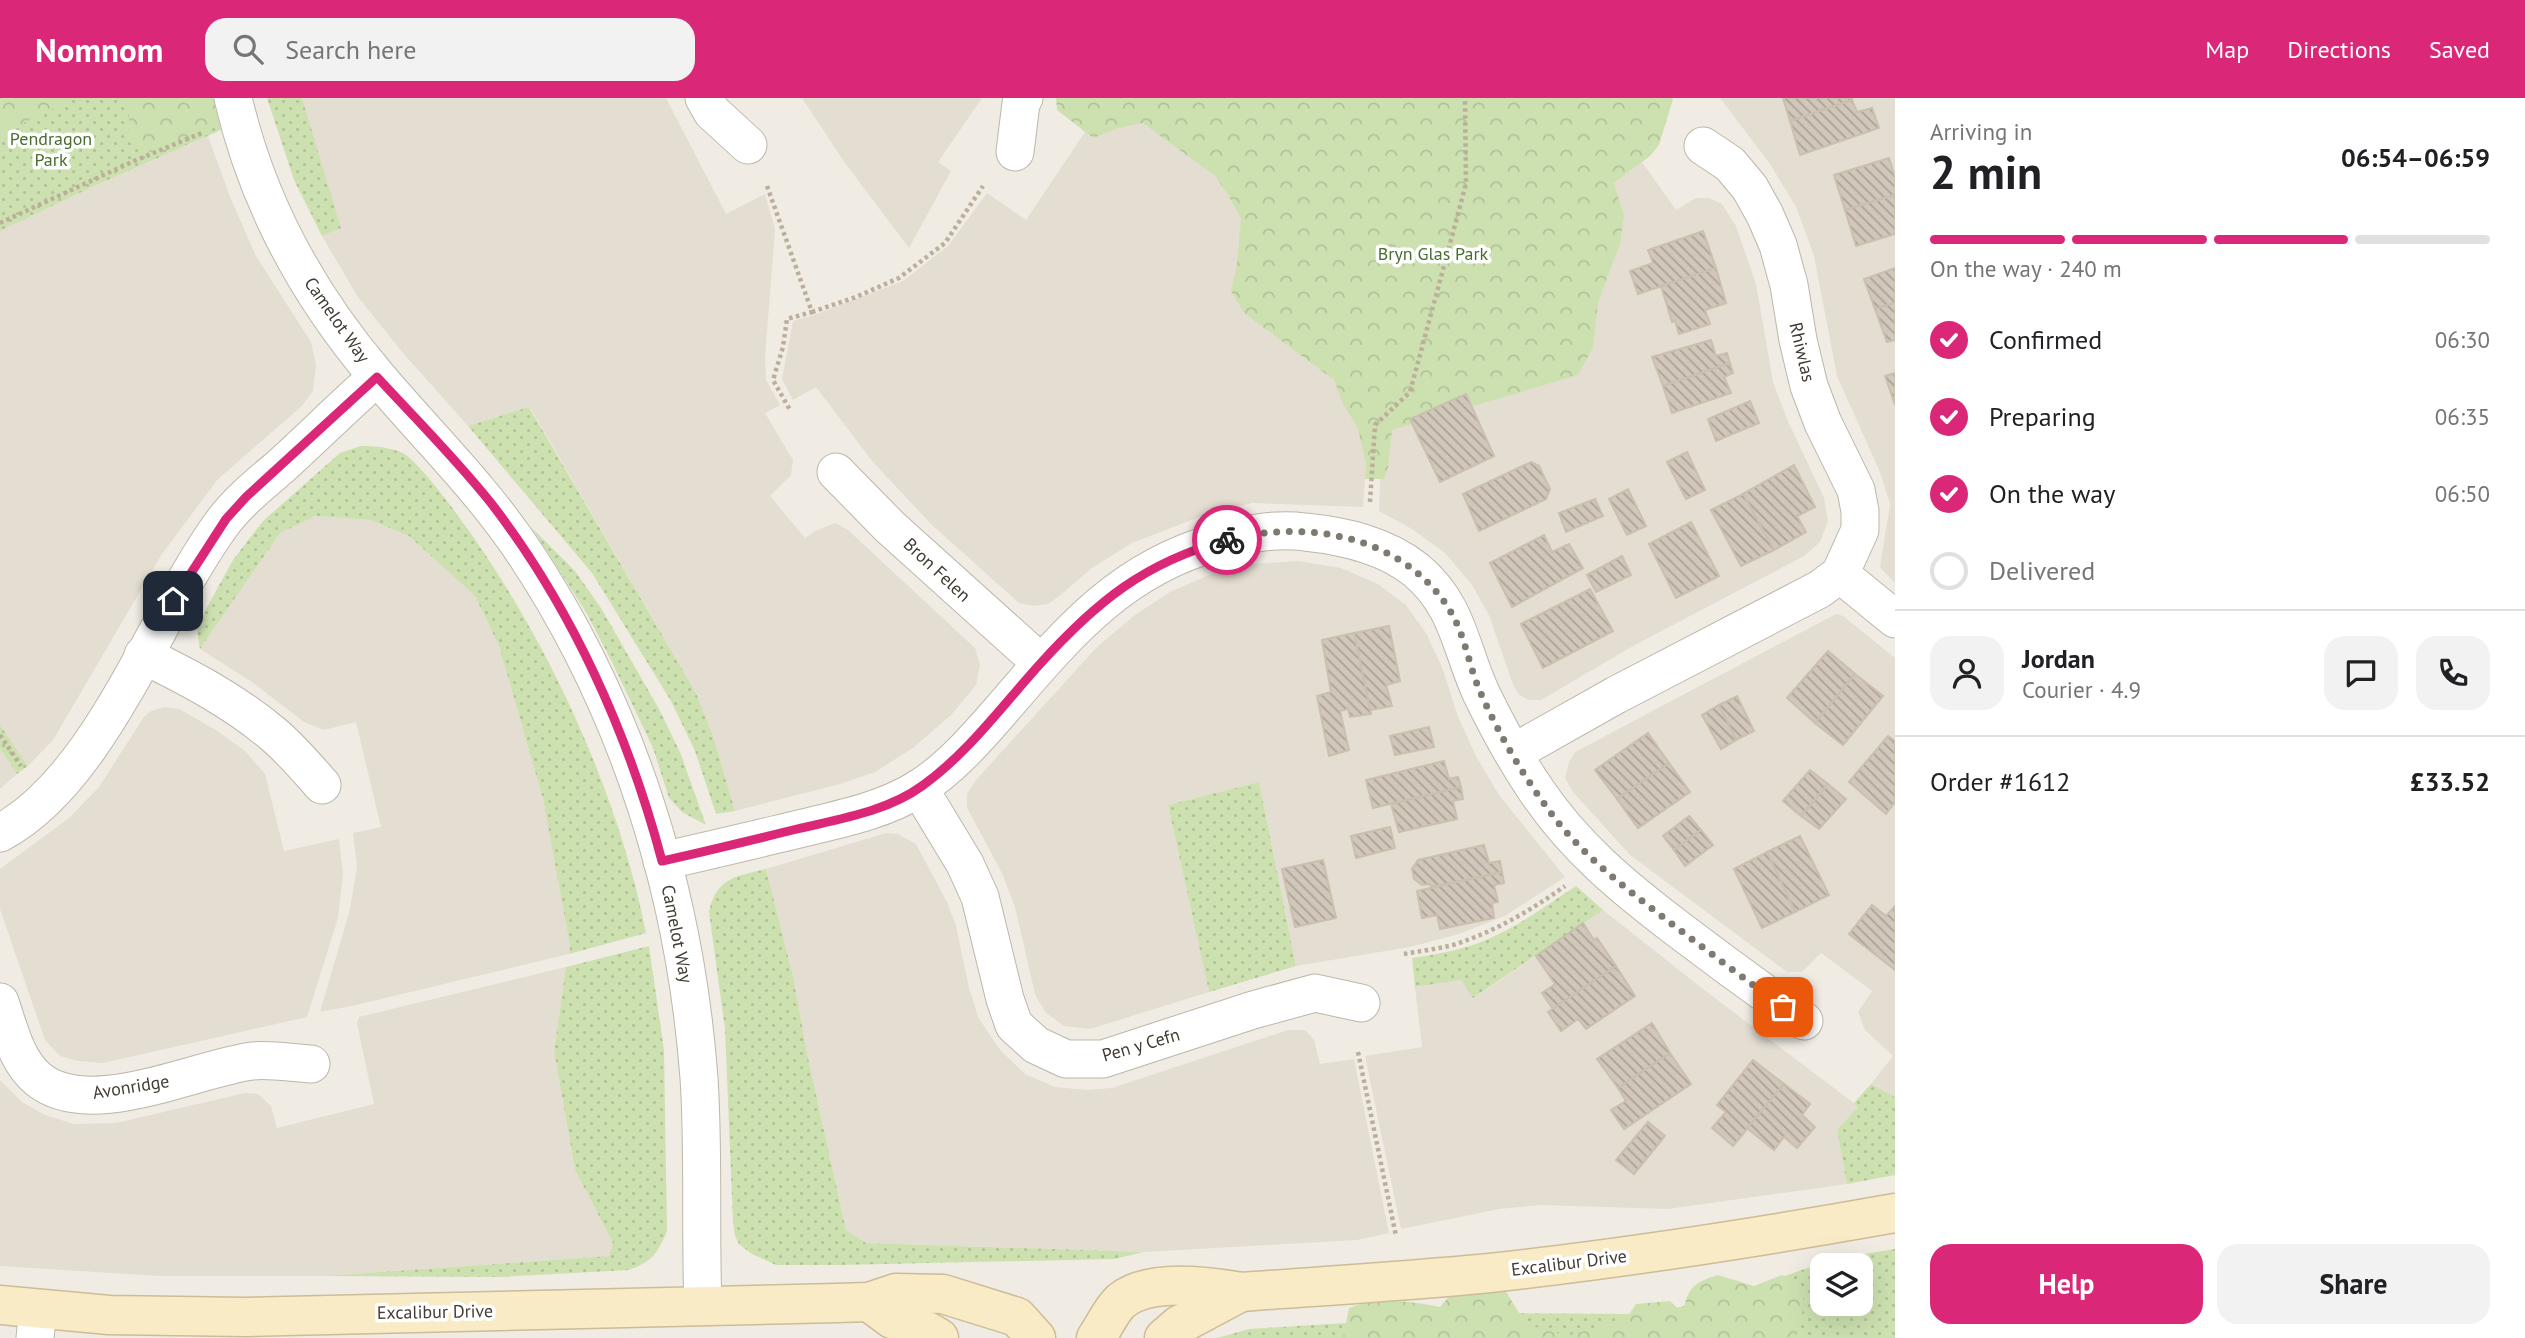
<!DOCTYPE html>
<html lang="en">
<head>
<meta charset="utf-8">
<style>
  :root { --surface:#fff; --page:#f2f2f2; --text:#202124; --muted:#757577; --line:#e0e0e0; --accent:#db2777 }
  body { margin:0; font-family:"PT Sans",sans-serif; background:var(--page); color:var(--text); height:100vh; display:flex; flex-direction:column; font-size:26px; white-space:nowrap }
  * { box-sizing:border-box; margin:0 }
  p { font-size:23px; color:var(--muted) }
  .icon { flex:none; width:38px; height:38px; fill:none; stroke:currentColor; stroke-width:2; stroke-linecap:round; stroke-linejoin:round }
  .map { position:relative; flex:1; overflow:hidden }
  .drawer { display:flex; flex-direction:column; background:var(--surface); width:630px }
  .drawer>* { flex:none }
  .fabs { position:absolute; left:1810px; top:1155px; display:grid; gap:14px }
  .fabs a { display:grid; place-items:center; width:63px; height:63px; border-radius:14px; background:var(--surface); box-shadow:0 7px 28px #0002; font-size:35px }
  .pin { position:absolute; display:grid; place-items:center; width:60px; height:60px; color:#fff; margin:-30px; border-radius:14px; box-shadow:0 4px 10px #0006 }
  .courier { position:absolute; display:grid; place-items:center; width:70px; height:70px; margin:-35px; border:5px solid #db2777; border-radius:50%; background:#fff; color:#222; box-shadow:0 2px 9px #0007 }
  .overview em { font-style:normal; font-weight:700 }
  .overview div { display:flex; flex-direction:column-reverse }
  .overview { display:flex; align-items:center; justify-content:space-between; height:119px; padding:0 35px }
  h1 { font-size:46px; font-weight:700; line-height:52px }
  .bar { display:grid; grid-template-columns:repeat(4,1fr); gap:10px 7px; align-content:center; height:84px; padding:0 35px }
  .bar i { height:9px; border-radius:5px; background:var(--line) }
  .bar .active { background:var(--accent) }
  .bar p { grid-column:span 4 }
  .line { display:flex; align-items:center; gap:18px; padding:0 35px; border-top:2px solid var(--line) }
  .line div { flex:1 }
  .round { display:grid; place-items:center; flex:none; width:74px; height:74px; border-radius:21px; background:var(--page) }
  ol { padding:0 35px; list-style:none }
  li { display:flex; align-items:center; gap:21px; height:77px }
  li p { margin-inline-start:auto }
  li .icon { padding:7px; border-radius:50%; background:var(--accent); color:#fff; stroke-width:4 }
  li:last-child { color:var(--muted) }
  li i { width:38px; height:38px; border:4px solid var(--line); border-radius:50% }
  .button { display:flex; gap:14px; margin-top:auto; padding:14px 35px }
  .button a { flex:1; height:80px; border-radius:21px; background:var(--accent); color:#fff; font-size:28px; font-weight:700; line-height:80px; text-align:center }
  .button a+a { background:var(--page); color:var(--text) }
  header { display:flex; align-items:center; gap:42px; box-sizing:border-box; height:98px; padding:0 35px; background:var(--accent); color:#fff }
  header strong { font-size:33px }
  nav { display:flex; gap:38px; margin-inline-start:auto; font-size:24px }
  .search { width:490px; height:63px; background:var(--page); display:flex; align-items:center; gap:18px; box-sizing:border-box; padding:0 24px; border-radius:21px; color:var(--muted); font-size:26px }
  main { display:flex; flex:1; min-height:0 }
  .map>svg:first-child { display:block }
  .residential { fill:#e4ddd2 }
  .green { fill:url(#green-dots); fill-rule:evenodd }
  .forest { fill:url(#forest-crowns) }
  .building { fill:url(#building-back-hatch); stroke:#cbbfae; stroke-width:2 }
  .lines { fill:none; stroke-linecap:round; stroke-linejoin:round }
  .street-casing { stroke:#bdb6aa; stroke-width:39 }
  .secondary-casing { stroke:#ccbc97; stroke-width:41 }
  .path { stroke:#bbae9a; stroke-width:4.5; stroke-dasharray:3.5 3.5; stroke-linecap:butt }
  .street { stroke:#fff; stroke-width:37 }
  .secondary { stroke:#f9ebc5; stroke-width:38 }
  .done { stroke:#7e7a72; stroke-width:7; stroke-dasharray:0 12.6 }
  .route { stroke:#db2777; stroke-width:9 }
  .labels { text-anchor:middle; stroke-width:7; stroke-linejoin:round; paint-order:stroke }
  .park-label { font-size:18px; fill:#486d2e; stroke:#fff }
  .street-label { font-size:18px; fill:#413c34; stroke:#fff }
</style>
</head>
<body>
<header>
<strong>Nomnom</strong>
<div class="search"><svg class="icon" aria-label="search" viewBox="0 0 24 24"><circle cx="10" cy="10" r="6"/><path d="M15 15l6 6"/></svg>Search here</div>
<nav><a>Map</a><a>Directions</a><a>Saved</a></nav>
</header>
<main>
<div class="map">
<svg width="1895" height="1240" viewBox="0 0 1895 1240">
  <defs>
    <pattern id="green-dots" width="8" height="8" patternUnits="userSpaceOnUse" patternTransform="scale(1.75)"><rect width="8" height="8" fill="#cde1b0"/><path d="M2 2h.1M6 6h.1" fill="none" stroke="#b1c298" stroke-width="1.8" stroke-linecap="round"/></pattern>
    <pattern id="forest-crowns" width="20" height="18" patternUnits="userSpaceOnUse" patternTransform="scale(1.75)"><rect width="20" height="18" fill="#cde1b0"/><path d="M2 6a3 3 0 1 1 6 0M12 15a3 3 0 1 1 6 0" fill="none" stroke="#b1c298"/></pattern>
    <pattern id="building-back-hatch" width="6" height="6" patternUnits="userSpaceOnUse" patternTransform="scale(1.75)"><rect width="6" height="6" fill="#d1c7ba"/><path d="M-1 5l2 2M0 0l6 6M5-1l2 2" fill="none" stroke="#aba398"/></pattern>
  </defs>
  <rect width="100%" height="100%" fill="#f0ece4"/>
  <g class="residential">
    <polygon points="302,0 666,0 726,116 765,96 775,131 765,259 766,282 780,307 765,315 793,362 791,377 770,398 805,440 817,432 835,425 848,432 975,550 980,567 976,587 951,617 913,650 875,674 840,686 735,713 713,638 696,595 530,309 468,328 403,255 358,199 322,138 340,130"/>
    <polygon points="802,0 982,0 938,64 951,73 909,150 845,65"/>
    <polygon points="1720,0 1895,0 1895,485 1880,469 1890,406 1880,374 1837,278 1814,158 1796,109 1770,66"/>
    <polygon points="1118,8 1215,78 1228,97 1241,121 1342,284 1364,331 1366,367 1363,409 1252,405 1199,419 1132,445 1092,470 1058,499 1048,506 1034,508 1019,505 933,428 872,363 816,289 793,302 782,281 793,223 814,217 903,183 948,148 987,95 1026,122 1085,34 1093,40"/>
    <polygon points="208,38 230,99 256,158 311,244 316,267 313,293 302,308 218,381 162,456 53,642 28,668 0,627 0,133 90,90"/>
    <polygon points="1642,64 1676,112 1696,100 1709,100 1722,106 1736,128 1756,186 1773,284 1787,321 1824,400 1828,423 1820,444 1804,458 1633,548 1541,602 1529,602 1519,597 1512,584 1489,517 1472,487 1445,455 1412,431 1379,413 1382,335 1614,85"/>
    <polygon points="316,418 370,422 409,438 475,498 499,548 543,701 570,848 569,856 356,907 320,914 350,811 357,769 353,735 381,729 356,624 324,632 304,624 252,584 200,551 280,435"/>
    <polygon points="1299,463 1341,470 1378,486 1406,507 1426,535 1442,569 1458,619 1476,658 1499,697 1565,779 1505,818 1459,836 1410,849 1296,868 1259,684 1168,707 1209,894 1090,931 1064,928 1045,914 1035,896 1015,809 1002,775 967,710 967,696 976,682 1098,548 1135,517 1170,494 1216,474 1251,466"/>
    <polygon points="1836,516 1843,518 1895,560 1895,999 1871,986 1893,958 1865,932 1858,914 1872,893 1821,855 1802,874 1787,874 1630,757 1573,694 1565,680 1569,664 1575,654"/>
    <polygon points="165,609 179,611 216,632 245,653 265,676 284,753 339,741 343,776 338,820 307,919 103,965 78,963 60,958 45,942 0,811 0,771 69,720 99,689 144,619 151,613"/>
    <polygon points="0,651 17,676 0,691"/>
    <polygon points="886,735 898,736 916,746 947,804 956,828 969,890 979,921 1001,953 1025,976 1055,989 1087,992 1112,990 1288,932 1305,932 1314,942 1320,966 1354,961 1389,1135 1357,1142 1144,1154 866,1145 846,1132 807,955 793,878 766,771"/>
    <polygon points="1603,812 1703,891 1859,1009 1837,1032 1847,1086 1668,1111 1541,1107 1499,1111 1401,1131 1365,958 1422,949 1415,889 1461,882 1474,900"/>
    <polygon points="566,869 554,953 575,1072 613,1145 609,1158 323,1178 159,1178 0,1168 0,982 22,1004 45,1017 74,1026 116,1025 245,995 258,996 271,1008 277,1030 374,1006 357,925 359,919"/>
  </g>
  <g class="green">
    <polygon points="0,0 213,0 221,32 90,90 0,133"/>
    <polygon points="267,0 302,0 341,130 322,138 294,82"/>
    <polygon points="529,309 696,595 713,638 735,713 716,716 695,653 671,603 592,475 468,328"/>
    <path d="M361,348C376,348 389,349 403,355C418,364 445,400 456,415C543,532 618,691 646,835L569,856L570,848L543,701L499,548L475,498L409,438L370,422L316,418L280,435L200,551L197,532L206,511L233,462L263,423L340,355Z"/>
    <polygon points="532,430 575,473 601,510 659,611 680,654 706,727 682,714 669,700 653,650 612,564 586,514"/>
    <polygon points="0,627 28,668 17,676 0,651"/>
    <polygon points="1259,684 1296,868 1209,894 1168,707"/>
    <path d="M766,771L793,878L807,955L846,1132L866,1145L1144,1154L1114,1161L840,1167H776L752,1156L739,1146L735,1138L733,1124L725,931L709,814C716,780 736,778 766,771Z"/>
    <path d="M1576,788L1603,812L1473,900L1461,882L1415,889L1412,860C1437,856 1463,852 1486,842C1519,828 1547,807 1576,788Z"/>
    <path d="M649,848L664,952L667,1133C657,1156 653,1163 629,1172L501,1179L323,1178L609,1158L613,1145L575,1072L554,953L566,869Z"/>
    <polygon points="1871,986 1895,999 1895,1077 1847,1086 1837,1032 1858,1009 1854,1005"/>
    <path d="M1895,1151V1240H1217L1249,1231L1504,1215L1627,1216L1680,1209L1731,1197L1833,1161ZM1822,1167H1860V1206H1822Z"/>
  </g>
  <g class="forest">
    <polygon points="0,0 76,0 5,34 0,42"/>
    <polygon points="126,0 213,0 217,20 195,41 177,51 140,53 128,43 129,16"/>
    <polygon points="1056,0 1672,0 1673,1 1659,47 1650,58 1614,85 1624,118 1620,146 1598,204 1593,249 1578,277 1392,332 1388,369 1384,381 1365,381 1366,367 1358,330 1343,306 1334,282 1244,215 1231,193 1237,166 1241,121 1228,97 1215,78 1142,25 1119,30 1093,40 1057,12"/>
    <path d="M1718,1177L1754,1188L1782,1177L1800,1184C1807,1203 1802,1221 1794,1240H1343L1349,1210C1376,1198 1411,1203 1440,1209L1453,1194L1503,1189L1526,1226L1567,1238L1626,1221L1636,1206L1670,1203L1683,1215C1688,1189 1693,1185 1718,1177Z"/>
  </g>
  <g class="building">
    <polygon points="1783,0 1852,0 1852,2 1790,23"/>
    <polygon points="1852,2 1857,14 1872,10 1879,30 1800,57 1790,23"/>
    <polygon points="1889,60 1895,79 1895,97 1845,112 1834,77"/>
    <polygon points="1895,97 1895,136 1856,148 1845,112"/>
    <polygon points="1703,133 1716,170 1638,196 1630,173 1653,165 1648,152"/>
    <polygon points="1716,170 1726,205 1705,212 1710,226 1679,236 1675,223 1672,224 1661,188"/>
    <polygon points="1895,170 1895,205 1875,211 1864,181"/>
    <polygon points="1895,205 1895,242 1887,244 1875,211"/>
    <polygon points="1711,242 1716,258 1727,255 1730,265 1663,288 1652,259"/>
    <polygon points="1730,265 1733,275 1724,279 1731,295 1672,315 1663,288"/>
    <polygon points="1895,275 1895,307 1885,278"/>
    <polygon points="1466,296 1494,358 1440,384 1410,321"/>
    <polygon points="1750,303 1759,325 1716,343 1708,321"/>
    <polygon points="1687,354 1705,392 1686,401 1667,364"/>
    <polygon points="1531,364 1539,368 1550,391 1546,401 1479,433 1463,396"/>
    <polygon points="1794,367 1815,409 1797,418 1806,434 1774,452 1743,396"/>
    <polygon points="1628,391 1646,428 1627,437 1609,401"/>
    <polygon points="1743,396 1774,452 1741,468 1711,412"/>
    <polygon points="1595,401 1603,418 1566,434 1559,415"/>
    <polygon points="1691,424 1719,478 1676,500 1649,446"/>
    <polygon points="1544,437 1552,454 1569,446 1583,470 1512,509 1490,465"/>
    <polygon points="1622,458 1631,477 1596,494 1587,477"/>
    <polygon points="1590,491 1613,533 1543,570 1521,526"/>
    <polygon points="1389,528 1400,583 1386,587 1392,608 1370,612 1354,535"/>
    <polygon points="1354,535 1371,616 1350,619 1348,611 1340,613 1349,652 1329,658 1317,598 1331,594 1322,542"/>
    <polygon points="1828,553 1855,576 1815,625 1787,600"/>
    <polygon points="1855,576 1883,598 1843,647 1815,625"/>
    <polygon points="1737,598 1754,633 1736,642 1719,607"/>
    <polygon points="1719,607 1736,642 1721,651 1702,617"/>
    <polygon points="1429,629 1434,649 1395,657 1390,638"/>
    <polygon points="1648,635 1669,665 1617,701 1595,672"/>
    <polygon points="1888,638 1895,643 1895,704 1886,716 1849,684"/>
    <polygon points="1444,663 1449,681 1458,679 1461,689 1373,710 1366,682"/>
    <polygon points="1669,665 1690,694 1638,730 1617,701"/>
    <polygon points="1810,672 1828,686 1801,718 1783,703"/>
    <polygon points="1828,686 1846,701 1819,731 1801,718"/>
    <polygon points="1461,689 1463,701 1453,703 1457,721 1399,734 1391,706"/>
    <polygon points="1689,718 1701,732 1674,752 1663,738"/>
    <polygon points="1390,729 1395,750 1356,760 1351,738"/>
    <polygon points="1701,732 1713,747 1685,768 1674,752"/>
    <polygon points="1800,738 1829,797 1795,814 1767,754"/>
    <polygon points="1484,747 1489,765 1500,763 1502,774 1431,789 1430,786 1422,787 1414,781 1412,771 1418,762"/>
    <polygon points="1767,754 1795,814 1762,830 1734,771"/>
    <polygon points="1323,762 1336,820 1295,829 1282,771"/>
    <polygon points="1502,774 1504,785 1494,787 1498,804 1492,805 1494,820 1440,831 1437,817 1422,820 1417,793"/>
    <polygon points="1872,807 1886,818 1895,808 1895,872 1849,836"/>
    <polygon points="1583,825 1594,842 1597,840 1616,868 1553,911 1542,895 1555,886 1536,858"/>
    <polygon points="1616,868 1635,898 1586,931 1578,921 1561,933 1548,914"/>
    <polygon points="1652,925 1670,955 1618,990 1597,961"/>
    <polygon points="1670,955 1691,986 1624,1031 1611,1012 1626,1003 1618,990"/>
    <polygon points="1753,962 1784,986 1733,1048 1712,1030 1726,1014 1717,1007"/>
    <polygon points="1784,986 1810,1006 1802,1017 1815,1029 1797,1050 1784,1039 1774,1052 1747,1030"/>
    <polygon points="1648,1024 1665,1038 1634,1076 1616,1062"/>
  </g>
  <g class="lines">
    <g class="street-casing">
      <g id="street">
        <path d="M233,0C257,103 308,197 376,277C428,339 481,389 526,457C629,613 685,794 699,980C704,1055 700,1132 703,1207"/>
        <polyline points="704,0 712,14 748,47"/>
        <polyline points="1015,54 1021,5 1024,0"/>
        <polyline points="836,374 890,429 1041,565"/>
        <polyline points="1840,476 1895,521"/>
        <path d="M143,557C188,579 234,603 273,636C291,651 306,669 322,687"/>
        <polyline points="1513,655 1616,597 1820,491 1840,476 1860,432 1860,413 1856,392 1823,325 1809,288 1798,242 1789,187 1778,147 1765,117 1750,90 1730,66 1703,48"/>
        <polyline points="919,690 965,766 980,799 1005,901 1014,927 1036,947 1066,961 1103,961 1253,912 1315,895 1361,905"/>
        <path d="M0,735C101,681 155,516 223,424C239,403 260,386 280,369C313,339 344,308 377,279"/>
        <path d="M662,763C708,753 753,742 799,731C840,721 882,713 918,691C953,669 982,634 1009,603C1070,532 1123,470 1217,444C1246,436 1275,430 1305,434C1344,438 1385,447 1416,472C1458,507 1460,549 1481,595C1497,628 1515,661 1536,692C1574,749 1624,790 1678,831C1720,863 1761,893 1804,923"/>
        <path d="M0,904C9,930 16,963 38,981C89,1023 194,971 252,963C270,961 292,965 311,966"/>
        <polyline points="35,1240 38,1211"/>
      </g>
    </g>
    <g class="secondary-casing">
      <g id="secondary">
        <polyline points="869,1204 892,1221 927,1233 939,1240"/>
        <polyline points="0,1207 109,1217 246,1219 837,1205 869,1204 896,1195 943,1196 1017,1219 1036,1240"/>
        <path d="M1096,1240C1104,1229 1111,1212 1121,1203C1149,1180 1208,1188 1241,1194C1324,1188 1407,1183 1490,1175C1626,1160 1761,1139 1895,1115"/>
        <polyline points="1164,1240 1179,1227 1241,1194"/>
      </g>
    </g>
    <g class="path">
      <polyline points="767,88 812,214 787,221 783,249 773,282 790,312"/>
      <polyline points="0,125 134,63 202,35"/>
      <polyline points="812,214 856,199 899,180 945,145 983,88"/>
      <polyline points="1370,404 1375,327 1410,294 1466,86 1465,0"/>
      <polyline points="0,637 21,668"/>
      <path d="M1404,856C1420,853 1437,851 1453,847C1494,834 1530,813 1565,788"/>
      <polyline points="1358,954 1396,1138"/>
    </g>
    <use href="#street" class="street"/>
    <use href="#secondary" class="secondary"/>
  </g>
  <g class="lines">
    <path class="done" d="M1227,442C1308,420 1408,439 1452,516C1465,539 1469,567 1479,591C1499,638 1529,688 1561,728C1593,766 1633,796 1672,826C1709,854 1746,882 1783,909"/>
    <path class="route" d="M173,503L226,421L246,399L377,279C415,320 456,361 491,405C572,510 628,635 662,763C707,753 752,742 797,731C839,721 886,714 922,688C968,655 1002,608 1040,566C1096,504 1145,464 1227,442"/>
  </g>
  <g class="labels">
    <g class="park-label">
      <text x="51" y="47">Pendragon<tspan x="51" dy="21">Park</tspan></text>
      <text x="1433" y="162">Bryn Glas Park</text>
    </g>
    <g class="street-label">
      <text transform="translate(337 222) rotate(55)" y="6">Camelot Way</text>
      <text transform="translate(1802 254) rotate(77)" y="6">Rhiwlas</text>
      <text transform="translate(937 472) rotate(43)" y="6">Bron Felen</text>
      <text transform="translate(677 836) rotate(79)" y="6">Camelot Way</text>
      <text transform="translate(1141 947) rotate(-16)" y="6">Pen y Cefn</text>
      <text transform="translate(131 989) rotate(-9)" y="6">Avonridge</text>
      <text transform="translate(1569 1165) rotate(-7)" y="6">Excalibur Drive</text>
      <text transform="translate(435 1214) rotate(-1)" y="6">Excalibur Drive</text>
    </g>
  </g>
</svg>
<div class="fabs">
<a><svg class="icon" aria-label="layers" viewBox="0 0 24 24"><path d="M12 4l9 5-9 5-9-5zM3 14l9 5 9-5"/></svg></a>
</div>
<div class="pin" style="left:1783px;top:909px;background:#ea580c"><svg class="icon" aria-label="bag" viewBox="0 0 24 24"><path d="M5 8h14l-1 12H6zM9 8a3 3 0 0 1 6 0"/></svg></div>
<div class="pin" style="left:173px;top:503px;background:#1f2937"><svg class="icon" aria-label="home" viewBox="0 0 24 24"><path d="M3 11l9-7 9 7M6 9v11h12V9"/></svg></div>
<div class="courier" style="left:1227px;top:442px"><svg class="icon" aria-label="bike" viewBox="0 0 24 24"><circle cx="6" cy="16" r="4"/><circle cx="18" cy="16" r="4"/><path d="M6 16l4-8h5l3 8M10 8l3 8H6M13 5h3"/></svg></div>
</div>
<section class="drawer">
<div class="overview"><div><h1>2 min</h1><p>Arriving in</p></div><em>06:54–06:59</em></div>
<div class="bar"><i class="active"></i><i class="active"></i><i class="active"></i><i></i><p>On the way · 240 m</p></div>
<ol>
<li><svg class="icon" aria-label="check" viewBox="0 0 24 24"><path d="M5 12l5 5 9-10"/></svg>Confirmed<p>06:30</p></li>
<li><svg class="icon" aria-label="check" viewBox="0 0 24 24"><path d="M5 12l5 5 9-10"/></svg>Preparing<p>06:35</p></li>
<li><svg class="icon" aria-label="check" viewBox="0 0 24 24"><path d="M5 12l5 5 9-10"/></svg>On the way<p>06:50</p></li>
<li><i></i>Delivered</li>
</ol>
<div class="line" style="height:126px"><a class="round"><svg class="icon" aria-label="person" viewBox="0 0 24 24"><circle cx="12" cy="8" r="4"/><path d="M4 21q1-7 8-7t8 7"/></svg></a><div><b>Jordan</b><p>Courier · 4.9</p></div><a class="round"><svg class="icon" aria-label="chat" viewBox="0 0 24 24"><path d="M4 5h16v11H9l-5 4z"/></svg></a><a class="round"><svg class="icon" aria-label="phone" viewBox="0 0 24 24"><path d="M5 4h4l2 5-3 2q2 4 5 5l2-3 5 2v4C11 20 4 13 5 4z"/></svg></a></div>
<div class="line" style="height:91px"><div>Order #1612</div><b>£33.52</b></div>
<div class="button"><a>Help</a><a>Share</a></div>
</section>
</main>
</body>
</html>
